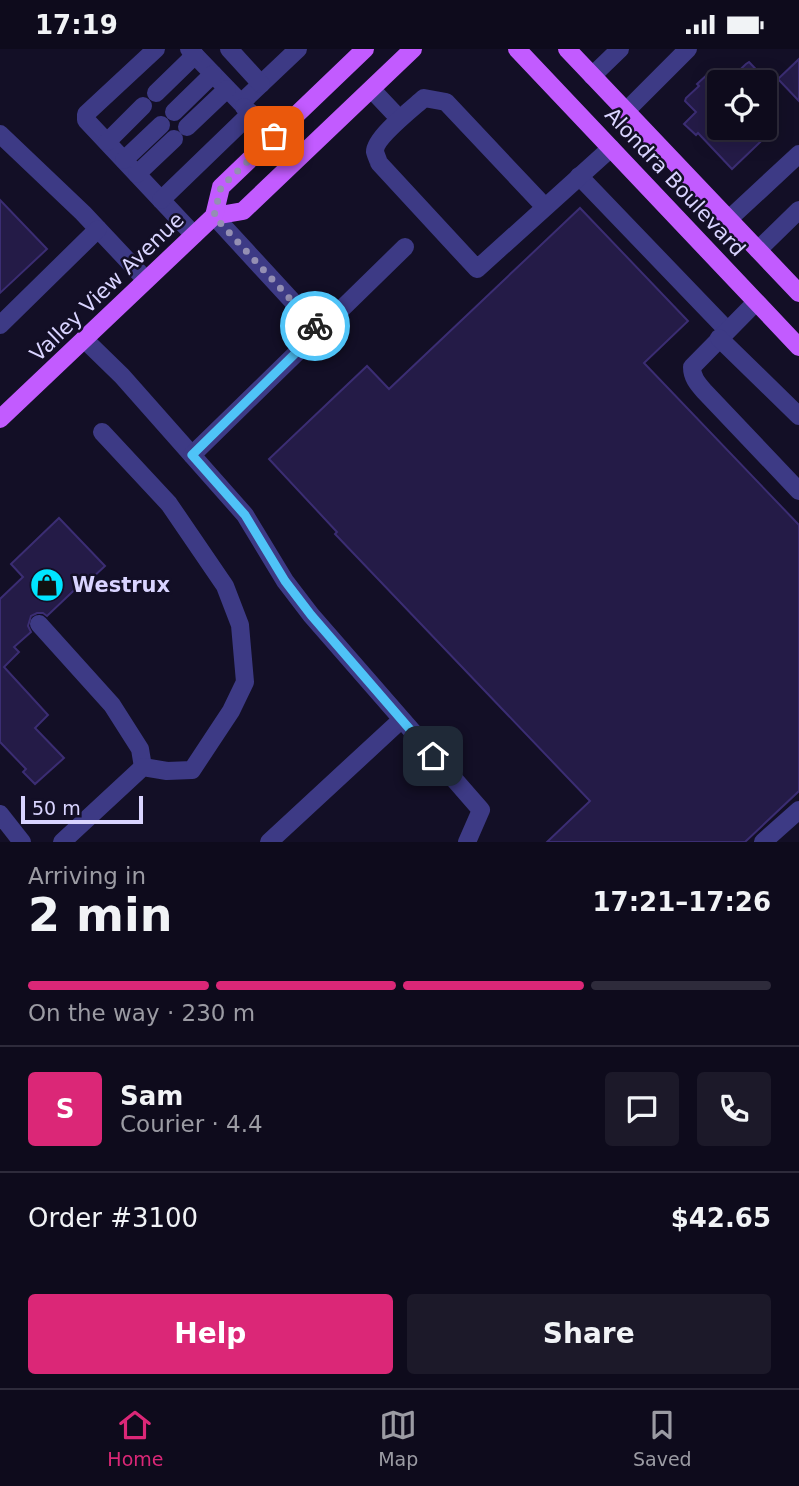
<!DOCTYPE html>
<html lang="en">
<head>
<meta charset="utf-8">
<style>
  :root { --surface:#0e0b1c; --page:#1c1929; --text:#f1f3f6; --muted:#9b9ba3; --line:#2e2b3b; --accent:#db2777 }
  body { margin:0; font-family:"DejaVu Sans",sans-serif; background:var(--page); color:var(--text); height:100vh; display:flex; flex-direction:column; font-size:26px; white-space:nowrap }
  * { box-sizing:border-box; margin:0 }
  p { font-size:23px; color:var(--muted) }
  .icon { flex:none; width:38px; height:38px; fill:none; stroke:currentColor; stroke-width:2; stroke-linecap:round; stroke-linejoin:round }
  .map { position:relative; height:793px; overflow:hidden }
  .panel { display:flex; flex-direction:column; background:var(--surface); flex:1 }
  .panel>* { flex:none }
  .tools { position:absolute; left:707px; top:21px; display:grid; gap:14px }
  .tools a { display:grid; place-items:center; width:70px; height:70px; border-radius:7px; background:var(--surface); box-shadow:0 4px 18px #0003,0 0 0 2px var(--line); font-size:35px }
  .scale { position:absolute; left:21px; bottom:18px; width:122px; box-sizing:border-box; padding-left:7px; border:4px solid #d9d4ff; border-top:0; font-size:19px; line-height:24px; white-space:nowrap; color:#d9d4ff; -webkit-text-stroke:5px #130f26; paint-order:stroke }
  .pin { position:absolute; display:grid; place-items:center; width:60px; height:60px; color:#fff; margin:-30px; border-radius:14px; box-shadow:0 4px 10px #0006 }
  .courier { position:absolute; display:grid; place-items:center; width:70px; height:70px; margin:-35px; border:5px solid #4fc3f7; border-radius:50%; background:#fff; color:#222; box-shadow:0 2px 9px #0007 }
  .overview em { font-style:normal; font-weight:800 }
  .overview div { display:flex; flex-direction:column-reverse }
  .overview { display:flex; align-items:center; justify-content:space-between; height:119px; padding:0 28px }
  h1 { font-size:46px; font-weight:800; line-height:52px }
  .bar { display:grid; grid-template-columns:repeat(4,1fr); gap:10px 7px; align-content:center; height:84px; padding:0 28px }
  .bar i { height:9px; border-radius:5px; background:var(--line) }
  .bar .selected { background:var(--accent) }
  .bar p { grid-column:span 4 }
  .line { display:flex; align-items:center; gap:18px; padding:0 28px; border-top:2px solid var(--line) }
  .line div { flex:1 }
  .round { display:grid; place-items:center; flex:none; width:74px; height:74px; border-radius:7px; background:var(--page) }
  .action { display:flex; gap:14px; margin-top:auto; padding:14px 28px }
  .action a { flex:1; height:80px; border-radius:7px; background:var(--accent); color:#fff; font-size:28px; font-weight:800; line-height:80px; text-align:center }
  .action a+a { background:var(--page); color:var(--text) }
  .status { display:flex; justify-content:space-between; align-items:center; height:49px; padding:0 35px; background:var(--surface); direction:ltr }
  .status svg { height:19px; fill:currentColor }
  .dock { display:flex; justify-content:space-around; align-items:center; height:98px; border-top:2px solid var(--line); background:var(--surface); font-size:19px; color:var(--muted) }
  .dock a { display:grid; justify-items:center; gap:4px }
  .dock .selected { color:var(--accent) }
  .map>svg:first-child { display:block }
  .building { fill:#241b47; stroke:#3b2d73; stroke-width:2 }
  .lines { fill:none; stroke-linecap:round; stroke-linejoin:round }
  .minor { stroke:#3d3a85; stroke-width:18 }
  .major { stroke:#c25bff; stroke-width:18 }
  .done { stroke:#948fb3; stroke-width:7; stroke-dasharray:0 12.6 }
  .route { stroke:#4fc3f7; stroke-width:9 }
  .labels { text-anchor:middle; stroke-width:5; stroke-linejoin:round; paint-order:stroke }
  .street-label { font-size:21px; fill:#d9d4ff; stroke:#130f26 }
  .poi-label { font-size:21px; font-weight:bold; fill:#d9d4ff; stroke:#130f26; text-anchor:start }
</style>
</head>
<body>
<div class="status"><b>17:19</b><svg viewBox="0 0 49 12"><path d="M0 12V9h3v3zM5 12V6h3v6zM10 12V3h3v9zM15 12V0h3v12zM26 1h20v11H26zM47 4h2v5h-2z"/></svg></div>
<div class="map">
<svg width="799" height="793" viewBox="0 0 799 793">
  <rect width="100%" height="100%" fill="#130f26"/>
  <g class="building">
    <polygon points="799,10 799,52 778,30"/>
    <polygon points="749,13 768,33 727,33 746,15"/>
    <polygon points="709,24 719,35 719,79 775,79 732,120 698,84 696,86 684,75 696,63 685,52 686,49 699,37 697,35"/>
    <polygon points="0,151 47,200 0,244"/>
    <polygon points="580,159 688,272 644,314 799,476 799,742 745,793 547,793 590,752 335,485 337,483 269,410 367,317 389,340"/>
    <polygon points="59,469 105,517 90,531 88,528 47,567 43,564 37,564 31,567 28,577 31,583 14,598 19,603 4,618 48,666 35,679 64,709 35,735 23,723 26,720 0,693 0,550 23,528 11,515"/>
  </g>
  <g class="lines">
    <g class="minor">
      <polyline points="156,0 86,65 86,71 194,186"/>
      <polyline points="189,0 241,54 298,0"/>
      <polyline points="229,0 261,35"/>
      <polyline points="592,27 620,0"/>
      <polyline points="156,44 195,6"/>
      <polyline points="376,45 393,63"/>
      <polyline points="244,58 274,87"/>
      <polyline points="626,62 688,0"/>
      <polyline points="174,63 213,25"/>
      <polyline points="187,78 227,40"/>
      <polyline points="0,85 83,164 146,231"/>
      <polyline points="107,93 143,57"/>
      <polyline points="124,111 161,76"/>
      <polyline points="137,125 174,90"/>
      <polyline points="579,127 727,281"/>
      <polyline points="161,151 251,64"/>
      <path d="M545,158L446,53L424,49C413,59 374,89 375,103C375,104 379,113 379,114L477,220L611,99"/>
      <polyline points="214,167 319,281"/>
      <polyline points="729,170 799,105"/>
      <polyline points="758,201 799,161"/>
      <path d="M756,253L692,318C692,328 697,334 704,342L799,442"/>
      <polyline points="0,276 98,180"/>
      <polyline points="719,289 799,367"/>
      <polyline points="84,290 122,327 245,466 285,532 311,566 481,761 467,793"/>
      <polyline points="192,406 405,198"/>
      <polyline points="39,575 112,656 140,700 143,718"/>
      <polyline points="0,765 22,793"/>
      <polyline points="62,793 143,718 167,722 192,721 231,662 245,633 240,576 225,537 169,455 102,383"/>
      <polyline points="269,793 401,671"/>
      <polyline points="763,793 799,761"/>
    </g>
    <g class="major">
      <polyline points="517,0 799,298"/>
      <polyline points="567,0 799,244"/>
      <polyline points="214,167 243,162 413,0"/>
      <polyline points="0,370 214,167 221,138 365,0"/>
    </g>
  </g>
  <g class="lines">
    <polyline class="done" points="274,87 221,138 214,167 315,277"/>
    <polyline class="route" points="315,277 319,281 192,406 245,466 285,532 311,566 433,707"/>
  </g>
  <defs>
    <g id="shop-disc" transform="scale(1.75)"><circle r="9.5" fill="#00e5ff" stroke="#130f26"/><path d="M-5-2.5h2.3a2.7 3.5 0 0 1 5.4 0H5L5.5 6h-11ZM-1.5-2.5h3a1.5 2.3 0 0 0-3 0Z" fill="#111"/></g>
  </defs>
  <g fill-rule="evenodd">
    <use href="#shop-disc" x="47" y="536"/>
  </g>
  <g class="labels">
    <g class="street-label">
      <text transform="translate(675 133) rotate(47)" y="7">Alondra Boulevard</text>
      <text transform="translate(107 238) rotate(-44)" y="7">Valley View Avenue</text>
    </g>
    <g class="poi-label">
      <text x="72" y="543">Westrux</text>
    </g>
  </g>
</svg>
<div class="tools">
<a><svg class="icon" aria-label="locate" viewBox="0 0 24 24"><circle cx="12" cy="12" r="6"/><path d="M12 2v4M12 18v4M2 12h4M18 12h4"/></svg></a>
</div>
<div class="scale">50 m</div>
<div class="pin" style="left:274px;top:87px;background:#ea580c"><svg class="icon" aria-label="bag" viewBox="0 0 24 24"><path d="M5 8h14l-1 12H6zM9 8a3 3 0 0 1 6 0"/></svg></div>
<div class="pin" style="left:433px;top:707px;background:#1f2937"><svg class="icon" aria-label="home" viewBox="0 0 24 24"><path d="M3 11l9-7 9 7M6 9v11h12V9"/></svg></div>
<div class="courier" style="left:315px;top:277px"><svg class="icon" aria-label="bike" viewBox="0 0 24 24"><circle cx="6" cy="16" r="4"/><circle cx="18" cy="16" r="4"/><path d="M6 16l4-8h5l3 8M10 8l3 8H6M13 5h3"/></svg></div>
</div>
<section class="panel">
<div class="overview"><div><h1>2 min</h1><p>Arriving in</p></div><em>17:21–17:26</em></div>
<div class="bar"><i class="selected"></i><i class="selected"></i><i class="selected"></i><i></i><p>On the way · 230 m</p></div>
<div class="line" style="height:126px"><b class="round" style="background:var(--accent);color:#fff">S</b><div><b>Sam</b><p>Courier · 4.4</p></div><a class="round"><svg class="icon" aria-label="chat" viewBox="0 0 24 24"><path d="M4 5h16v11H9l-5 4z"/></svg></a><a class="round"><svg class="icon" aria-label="phone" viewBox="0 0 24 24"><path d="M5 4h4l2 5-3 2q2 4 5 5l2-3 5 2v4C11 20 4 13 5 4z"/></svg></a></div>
<div class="line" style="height:91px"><div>Order #3100</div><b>$42.65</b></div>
<div class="action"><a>Help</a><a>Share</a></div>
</section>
<nav class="dock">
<a class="selected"><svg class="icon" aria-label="home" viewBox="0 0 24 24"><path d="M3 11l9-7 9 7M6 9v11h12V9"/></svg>Home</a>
<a><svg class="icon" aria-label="map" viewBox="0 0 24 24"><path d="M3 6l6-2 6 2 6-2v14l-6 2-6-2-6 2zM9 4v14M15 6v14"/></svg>Map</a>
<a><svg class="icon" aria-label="saved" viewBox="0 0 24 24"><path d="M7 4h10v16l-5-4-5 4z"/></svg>Saved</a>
</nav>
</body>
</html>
